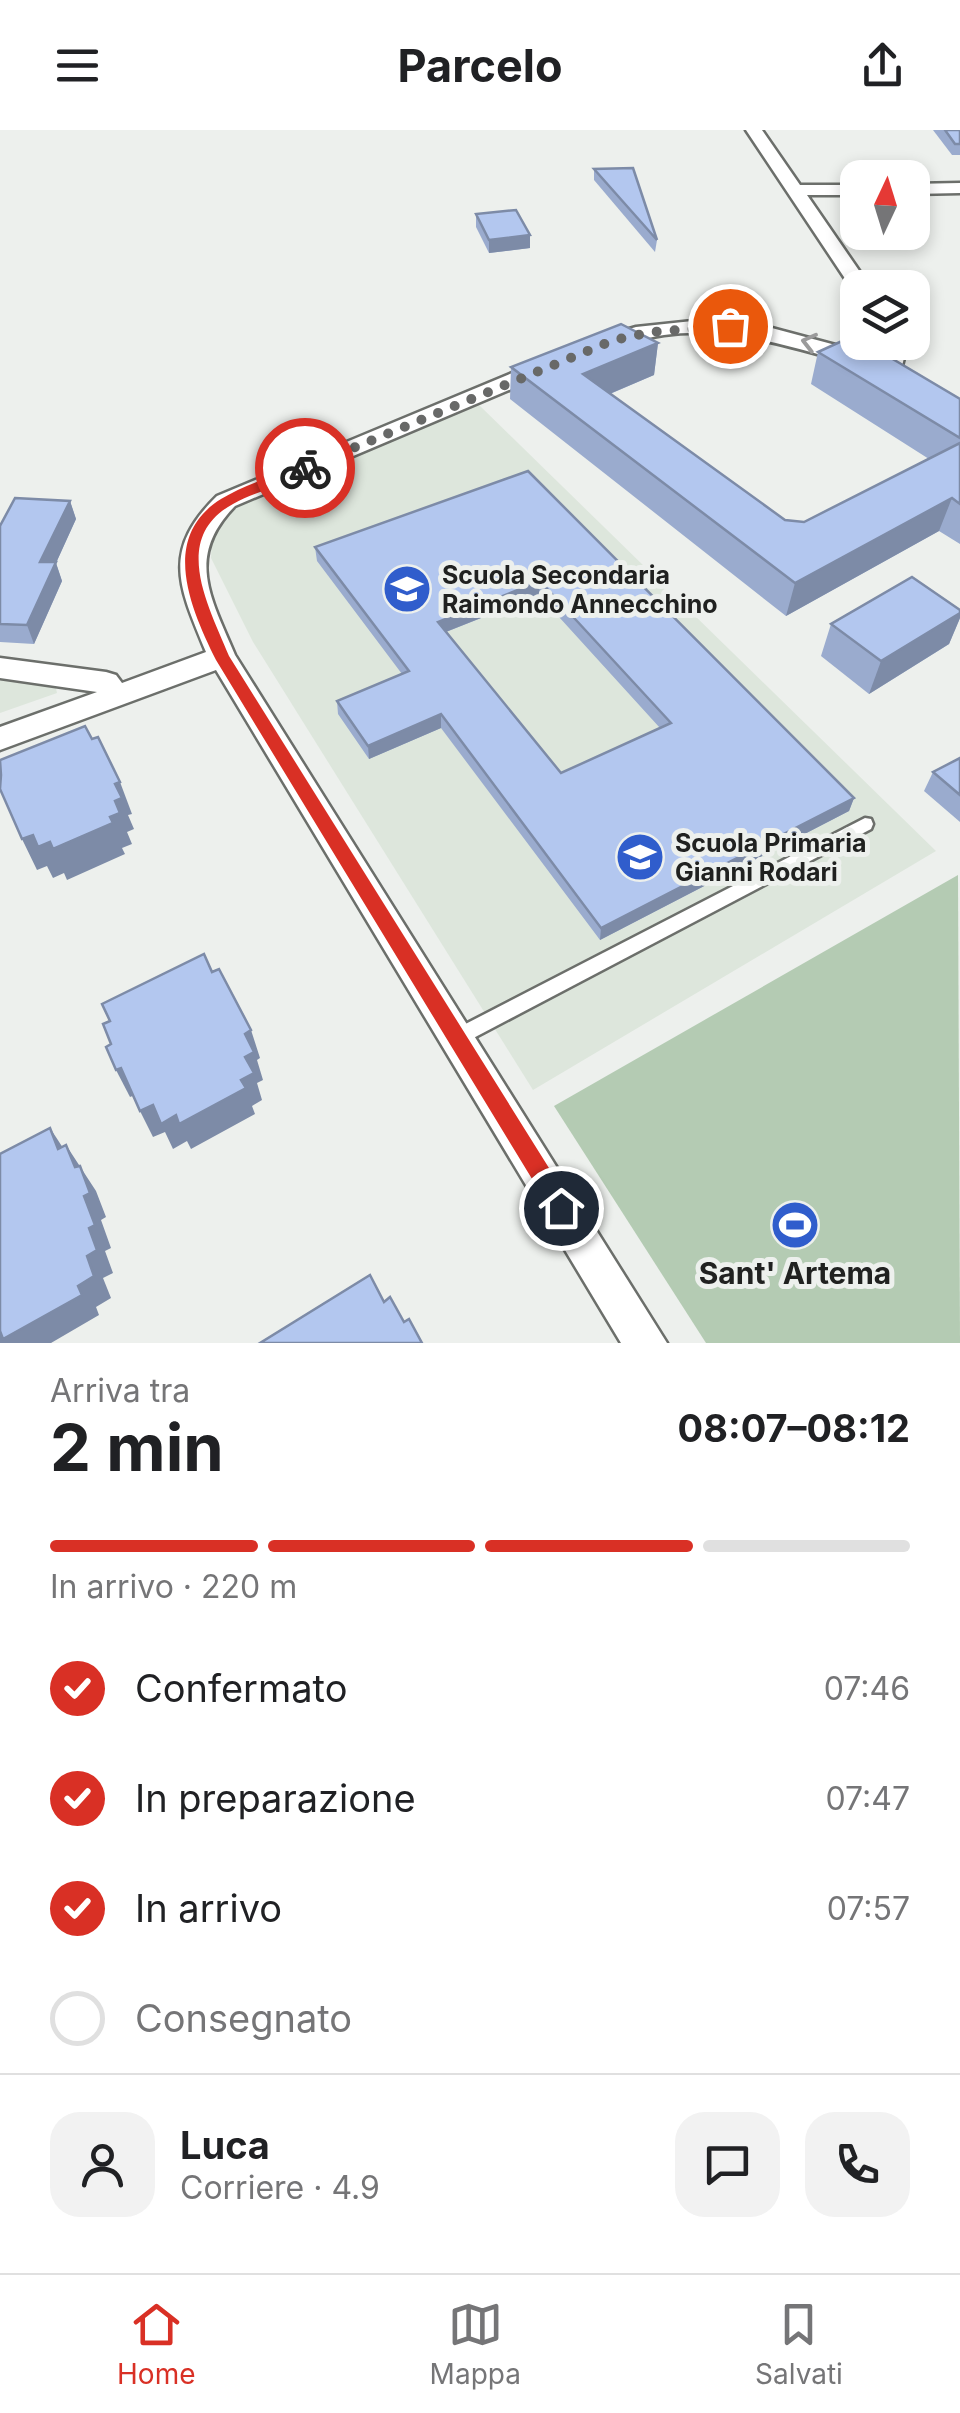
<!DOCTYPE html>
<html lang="it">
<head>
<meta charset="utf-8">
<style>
  :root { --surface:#fff; --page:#f2f2f2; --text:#202124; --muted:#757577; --line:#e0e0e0; --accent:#d93025 }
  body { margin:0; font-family:Inter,sans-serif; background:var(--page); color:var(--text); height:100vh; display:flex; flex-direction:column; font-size:38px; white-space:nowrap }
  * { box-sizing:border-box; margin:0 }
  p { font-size:32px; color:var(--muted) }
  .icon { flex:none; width:55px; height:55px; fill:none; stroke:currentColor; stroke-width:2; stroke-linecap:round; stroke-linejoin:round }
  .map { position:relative; height:1213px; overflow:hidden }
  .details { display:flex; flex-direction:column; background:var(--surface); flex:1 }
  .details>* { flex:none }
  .needle { width:65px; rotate:4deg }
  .controls { position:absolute; left:840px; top:30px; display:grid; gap:20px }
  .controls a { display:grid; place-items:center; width:90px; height:90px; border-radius:20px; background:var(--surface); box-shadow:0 5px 15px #0003; font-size:50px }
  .pin { position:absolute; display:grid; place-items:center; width:85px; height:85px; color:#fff; margin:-42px; border:5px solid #fff; border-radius:50%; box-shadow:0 2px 10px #0007 }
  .courier { position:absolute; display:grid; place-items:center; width:100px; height:100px; margin:-50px; border:8px solid #d93025; border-radius:50%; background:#fff; color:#222; box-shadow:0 2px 12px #0007 }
  .overview em { font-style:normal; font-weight:700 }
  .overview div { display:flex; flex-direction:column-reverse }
  .overview { display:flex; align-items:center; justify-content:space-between; height:170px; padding:0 50px }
  h1 { font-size:65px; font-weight:700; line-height:75px }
  .bar { display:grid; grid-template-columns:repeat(4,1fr); gap:15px 10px; align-content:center; height:120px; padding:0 50px }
  .bar i { height:12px; border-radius:8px; background:var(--line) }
  .bar .current { background:var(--accent) }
  .bar p { grid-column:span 4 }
  .line { display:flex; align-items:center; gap:25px; padding:0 50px; border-top:2px solid var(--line) }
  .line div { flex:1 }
  .round { display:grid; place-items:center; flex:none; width:105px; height:105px; border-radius:30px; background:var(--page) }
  ol { padding:0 50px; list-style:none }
  li { display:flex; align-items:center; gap:30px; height:110px }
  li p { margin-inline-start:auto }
  li .icon { padding:10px; border-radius:50%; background:var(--accent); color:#fff; stroke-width:4 }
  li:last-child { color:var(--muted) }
  li i { width:55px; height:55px; border:5px solid var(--line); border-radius:50% }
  header { display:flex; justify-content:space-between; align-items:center; height:130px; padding:0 50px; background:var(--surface); font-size:45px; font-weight:700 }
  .menu { display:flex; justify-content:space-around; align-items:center; height:140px; border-top:2px solid var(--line); background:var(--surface); font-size:28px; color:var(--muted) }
  .menu a { display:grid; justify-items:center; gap:5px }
  .menu .current { color:var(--accent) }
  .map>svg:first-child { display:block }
  .built { fill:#dde6dc }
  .green { fill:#b4cbb3 }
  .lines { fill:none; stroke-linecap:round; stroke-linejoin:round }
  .service-casing { stroke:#6c6f6b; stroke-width:5 }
  .minor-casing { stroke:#6c6f6b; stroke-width:5 }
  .service { fill:#fff; fill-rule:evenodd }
  .minor { fill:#fff; fill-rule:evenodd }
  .wall { fill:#9aabce; fill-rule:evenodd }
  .shaded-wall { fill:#7d8ba7 }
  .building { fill:#b3c7ef; stroke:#7d8ba7; stroke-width:2.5; fill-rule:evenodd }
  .oneway { stroke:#9b9b9b }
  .route { fill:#d93025 }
  .done { stroke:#686968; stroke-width:10; stroke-dasharray:0 18 }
  .labels { text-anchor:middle; stroke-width:10; stroke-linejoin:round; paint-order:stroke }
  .poi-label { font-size:25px; font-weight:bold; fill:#202120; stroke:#edf0ed; text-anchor:start }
  .near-poi-label { font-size:30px; font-weight:bold; fill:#202120; stroke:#edf0ed }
</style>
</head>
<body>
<header><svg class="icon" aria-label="menu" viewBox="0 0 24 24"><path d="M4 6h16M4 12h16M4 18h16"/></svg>Parcelo<svg class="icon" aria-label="share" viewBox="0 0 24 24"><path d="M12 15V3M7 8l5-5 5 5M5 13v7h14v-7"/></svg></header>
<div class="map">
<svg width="960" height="1213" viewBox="0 0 960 1213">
  <rect width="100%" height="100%" fill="#edf0ed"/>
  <g class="built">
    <polygon points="479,275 936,721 533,960 253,512 211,428 212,405 229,377"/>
    <polygon points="0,547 55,554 57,563 0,583"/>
  </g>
  <polygon class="green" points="958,745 960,1213 706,1213 554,976"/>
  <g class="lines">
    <g class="service-casing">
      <polygon id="service" points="865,688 871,689 873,694 871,699 462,914 456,916 450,914 447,908 450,902"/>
    </g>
    <g class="minor-casing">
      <g id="minor">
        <polygon points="746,0 762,0 800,55 858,55 858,65 807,65 871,158 858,158 858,163 854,162"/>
        <polygon points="960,53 960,63 912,64 912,54"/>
        <path d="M702,190L768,197L873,225L876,230L865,237C798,220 735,195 664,205C643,208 624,215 603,220L592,214L595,209L636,197Z"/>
        <polygon points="879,212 901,212 905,224 900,244 884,244 881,239 883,224"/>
        <path d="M546,229L554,231L557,236L554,241L235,376C185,427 211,468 235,525L667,1213H621L216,540L0,620V597L97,562L0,548V528L106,542L116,545L122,553L206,522C179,457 161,421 217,366Z"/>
      </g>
    </g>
    <use href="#service" class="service"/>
    <use href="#minor" class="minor"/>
  </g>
  <g class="wall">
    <polygon points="933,0 960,0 960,25 952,25"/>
    <polygon points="594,39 657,110 655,122 594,50"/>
    <polygon points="476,84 530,118 489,123 476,97"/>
    <polygon points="658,213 654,245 610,264 785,390 804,392 929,329 811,254 818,222 960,269 960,414 939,401 786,486 510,269 511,237"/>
    <path d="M528,341L854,668L849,681L600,810L441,598L369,629L338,584L337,571L402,544L317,431L315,417ZM539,465L660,598L561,643L446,502Z"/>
    <polygon points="70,371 76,389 56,433 62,451 34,514 0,512 0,396"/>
    <polygon points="960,480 960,488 949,514 869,564 821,526 831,494"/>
    <polygon points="960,628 960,692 924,661 933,642"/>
  </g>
  <g class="shaded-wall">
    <polygon points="530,105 530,118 489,123 489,110"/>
    <polygon points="658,213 654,245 581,276 583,244"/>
    <polygon points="952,368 939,401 786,486 795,453"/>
    <polygon points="70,371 76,389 56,433 62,451 34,514 27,495 40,432"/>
    <polygon points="540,451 539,465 438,505 438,492"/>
    <polygon points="960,483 960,488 949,514 869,564 881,531"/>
    <polygon points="441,584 441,598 369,629 368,616"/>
    <polygon points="120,652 132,684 128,685 134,699 127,702 132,714 122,718 125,724 67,750 64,743 53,748 47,736 37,740 22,709 33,705 110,687 115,671 115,654"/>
    <polygon points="854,668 849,681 600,810 601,798"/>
    <polygon points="251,900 260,928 257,930 263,950 257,953 262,970 252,976 255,984 191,1019 187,1011 173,1019 165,1002 153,1007 140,981 153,975 241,950 245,927 245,904"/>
    <polygon points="121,938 135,965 130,967 116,940"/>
    <polygon points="50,998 67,1024 58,1019"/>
    <polygon points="66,1015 96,1061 106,1087 101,1090 111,1118 105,1121 113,1143 103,1148 111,1168 96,1177 99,1185 51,1213 0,1213 0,1201 78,1156 87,1126 89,1098 75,1037"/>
  </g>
  <g class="building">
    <polygon points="945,0 960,0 960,14 955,14"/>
    <polygon points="633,38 657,110 594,39"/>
    <polygon points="516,80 530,105 489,110 476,84"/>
    <polygon points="621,194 658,213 583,244 785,390 804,392 960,313 960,374 952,368 795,453 511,237"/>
    <polygon points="853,206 858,209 858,212 864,212 960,269 960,308 818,222"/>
    <path d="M528,341L854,668L601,798L441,584L368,616L337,571L409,541L315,417ZM540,451L671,593L561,643L438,492Z"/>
    <polygon points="15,368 70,371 40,432 56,432 27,495 0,494 0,396"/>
    <polygon points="912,447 960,480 960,483 881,531 831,494"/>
    <polygon points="85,596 92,609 98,607 120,652 115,654 122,668 115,671 120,683 110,687 113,693 53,719 50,712 38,717 33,705 22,709 0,659 1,645 0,630"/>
    <polygon points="960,628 960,665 933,642"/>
    <polygon points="204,824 212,842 219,839 251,900 245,904 254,922 245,927 254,943 241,950 246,958 179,994 176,985 161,994 153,975 140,981 121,938 116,940 106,917 111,914 103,894 110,891 102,874"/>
    <polygon points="50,998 58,1019 66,1015 75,1037 80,1036 90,1063 84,1066 95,1095 89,1098 97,1120 87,1126 94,1146 78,1156 82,1165 3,1209 0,1201 0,1024"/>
    <polygon points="370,1145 384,1172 390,1167 404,1192 409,1189 422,1213 260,1213"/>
  </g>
  <defs><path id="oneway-chevron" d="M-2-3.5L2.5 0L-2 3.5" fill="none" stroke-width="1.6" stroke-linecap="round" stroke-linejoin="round" transform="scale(2.5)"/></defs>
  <use class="oneway" href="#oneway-chevron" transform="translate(809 212) rotate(-166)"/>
  <path class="route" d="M300,335L311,338C289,355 258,360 233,374C170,408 209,477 229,526L569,1070L572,1078L569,1085L561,1088L554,1085L216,530C191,479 159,408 221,369C244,355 274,346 300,335Z"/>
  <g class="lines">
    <polyline class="done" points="305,338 614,210 652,202 730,196"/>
  </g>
  <defs>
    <g id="school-disc" transform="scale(2.5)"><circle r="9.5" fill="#305dcc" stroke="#edf0ed"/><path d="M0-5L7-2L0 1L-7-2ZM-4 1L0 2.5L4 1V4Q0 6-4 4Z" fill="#fff"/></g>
    <g id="stadium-disc" transform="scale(2.5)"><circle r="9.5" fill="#305dcc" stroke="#edf0ed"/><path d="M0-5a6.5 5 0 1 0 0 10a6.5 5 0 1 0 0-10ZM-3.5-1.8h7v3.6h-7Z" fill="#fff"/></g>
  </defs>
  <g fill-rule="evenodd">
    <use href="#school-disc" x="407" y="459"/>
    <use href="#school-disc" x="640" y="727"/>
    <use href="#stadium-disc" x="795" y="1095"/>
  </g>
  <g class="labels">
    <g class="poi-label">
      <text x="442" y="454">Scuola Secondaria<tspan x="442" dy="29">Raimondo Annecchino</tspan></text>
      <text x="675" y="722">Scuola Primaria<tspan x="675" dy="29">Gianni Rodari</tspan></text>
    </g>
    <g class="near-poi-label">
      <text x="795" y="1154">Sant' Artema</text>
    </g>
  </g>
</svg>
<div class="controls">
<a><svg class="needle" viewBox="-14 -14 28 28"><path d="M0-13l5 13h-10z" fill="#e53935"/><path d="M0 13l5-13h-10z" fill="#757577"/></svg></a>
<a><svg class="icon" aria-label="layers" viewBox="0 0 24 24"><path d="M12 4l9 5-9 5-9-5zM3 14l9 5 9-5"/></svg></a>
</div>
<div class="pin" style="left:730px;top:196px;background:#ea580c"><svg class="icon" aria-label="bag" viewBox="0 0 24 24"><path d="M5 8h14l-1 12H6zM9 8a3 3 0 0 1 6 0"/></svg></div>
<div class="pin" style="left:561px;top:1078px;background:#1f2937"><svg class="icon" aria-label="home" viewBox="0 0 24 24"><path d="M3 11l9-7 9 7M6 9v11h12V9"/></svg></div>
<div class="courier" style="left:305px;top:338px"><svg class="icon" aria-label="bike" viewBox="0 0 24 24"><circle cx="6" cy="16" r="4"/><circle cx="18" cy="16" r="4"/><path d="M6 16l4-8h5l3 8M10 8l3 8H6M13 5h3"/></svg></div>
</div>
<section class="details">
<div class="overview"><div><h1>2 min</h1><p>Arriva tra</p></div><em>08:07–08:12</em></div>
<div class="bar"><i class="current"></i><i class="current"></i><i class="current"></i><i></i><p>In arrivo · 220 m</p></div>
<ol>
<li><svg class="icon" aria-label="check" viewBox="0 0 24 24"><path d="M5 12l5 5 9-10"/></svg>Confermato<p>07:46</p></li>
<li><svg class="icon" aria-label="check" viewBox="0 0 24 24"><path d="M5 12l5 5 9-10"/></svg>In preparazione<p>07:47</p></li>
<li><svg class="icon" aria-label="check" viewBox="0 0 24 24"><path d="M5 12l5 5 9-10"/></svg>In arrivo<p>07:57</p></li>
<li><i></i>Consegnato</li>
</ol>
<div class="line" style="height:180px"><a class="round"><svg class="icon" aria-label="person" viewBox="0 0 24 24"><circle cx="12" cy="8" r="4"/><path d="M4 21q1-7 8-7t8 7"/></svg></a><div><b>Luca</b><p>Corriere · 4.9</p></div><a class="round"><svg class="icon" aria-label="chat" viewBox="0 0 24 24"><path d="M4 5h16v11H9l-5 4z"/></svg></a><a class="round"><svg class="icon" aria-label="phone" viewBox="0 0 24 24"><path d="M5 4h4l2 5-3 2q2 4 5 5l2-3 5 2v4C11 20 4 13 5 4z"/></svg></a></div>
</section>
<nav class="menu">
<a class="current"><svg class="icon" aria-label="home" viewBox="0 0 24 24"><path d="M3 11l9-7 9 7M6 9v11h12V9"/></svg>Home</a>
<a><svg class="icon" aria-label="map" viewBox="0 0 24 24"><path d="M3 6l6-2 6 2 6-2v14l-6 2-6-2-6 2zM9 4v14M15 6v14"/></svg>Mappa</a>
<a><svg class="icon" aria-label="saved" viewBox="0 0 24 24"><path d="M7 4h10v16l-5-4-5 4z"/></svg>Salvati</a>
</nav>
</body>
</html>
